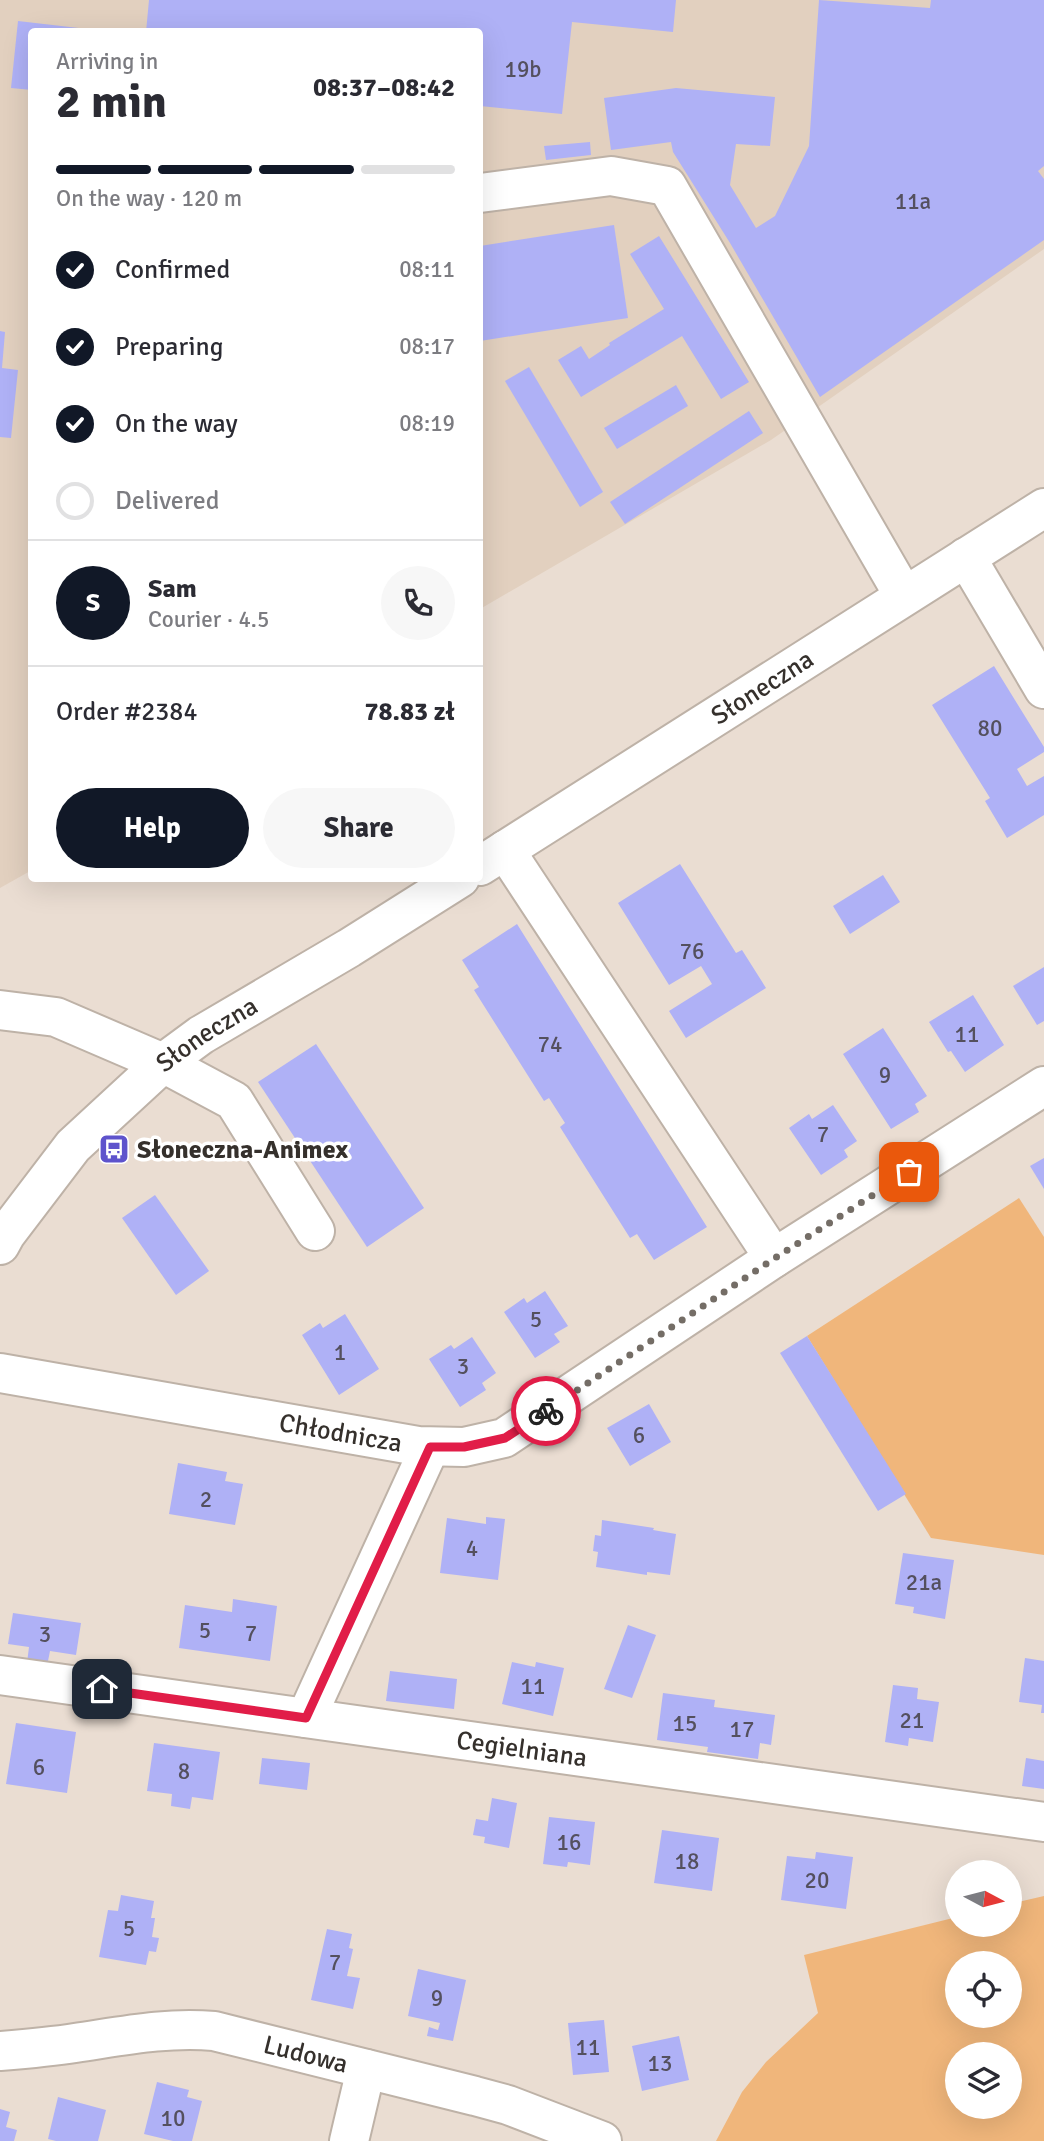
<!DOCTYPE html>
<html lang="en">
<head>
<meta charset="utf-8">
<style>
  :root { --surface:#fff; --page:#f7f7f7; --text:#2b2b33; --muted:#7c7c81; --line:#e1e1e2; --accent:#111827 }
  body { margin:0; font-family:Signika,sans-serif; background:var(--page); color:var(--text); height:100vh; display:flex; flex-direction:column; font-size:26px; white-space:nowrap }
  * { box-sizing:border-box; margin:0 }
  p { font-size:23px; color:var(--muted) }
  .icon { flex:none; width:38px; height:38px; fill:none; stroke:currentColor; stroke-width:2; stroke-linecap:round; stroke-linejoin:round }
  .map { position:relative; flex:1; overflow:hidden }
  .side { position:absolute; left:28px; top:28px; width:455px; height:854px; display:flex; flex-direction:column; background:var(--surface); border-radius:7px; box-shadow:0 7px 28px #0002 }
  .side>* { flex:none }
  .needle { width:46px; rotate:97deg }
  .buttons { position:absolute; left:945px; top:1860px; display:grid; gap:14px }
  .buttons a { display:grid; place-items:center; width:77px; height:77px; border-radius:50%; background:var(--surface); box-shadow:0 7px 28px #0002; font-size:35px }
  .pin { position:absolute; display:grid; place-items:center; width:60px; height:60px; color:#fff; margin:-30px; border-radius:14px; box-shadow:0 4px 10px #0006 }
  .courier { position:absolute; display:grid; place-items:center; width:70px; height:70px; margin:-35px; border:5px solid #e11d48; border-radius:50%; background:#fff; color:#222; box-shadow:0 2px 9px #0007 }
  .head em { font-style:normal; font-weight:700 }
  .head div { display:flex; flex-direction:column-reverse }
  .head { display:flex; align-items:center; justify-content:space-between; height:119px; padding:0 28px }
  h1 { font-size:46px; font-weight:700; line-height:52px }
  .bar { display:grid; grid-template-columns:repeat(4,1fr); gap:10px 7px; align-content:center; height:84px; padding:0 28px }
  .bar i { height:9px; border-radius:5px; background:var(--line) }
  .bar .active { background:var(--accent) }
  .bar p { grid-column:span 4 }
  .line { display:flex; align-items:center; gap:18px; padding:0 28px; border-top:2px solid var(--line) }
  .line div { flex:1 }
  .round { display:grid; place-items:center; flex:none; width:74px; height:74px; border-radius:37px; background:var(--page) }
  ol { padding:0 28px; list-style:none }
  li { display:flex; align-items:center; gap:21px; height:77px }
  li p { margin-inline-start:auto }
  li .icon { padding:7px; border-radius:50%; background:var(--accent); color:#fff; stroke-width:4 }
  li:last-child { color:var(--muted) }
  li i { width:38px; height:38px; border:4px solid var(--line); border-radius:50% }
  .primary-button { display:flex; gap:14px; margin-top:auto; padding:14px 28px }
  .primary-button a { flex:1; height:80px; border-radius:42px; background:var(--accent); color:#fff; font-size:28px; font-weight:700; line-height:80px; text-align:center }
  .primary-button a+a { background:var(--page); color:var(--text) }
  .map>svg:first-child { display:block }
  .built { fill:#e2d0bf }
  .green { fill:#f0b67b; fill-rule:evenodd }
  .building { fill:#afb1f6 }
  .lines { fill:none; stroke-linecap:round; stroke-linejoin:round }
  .minor-casing { stroke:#beb2a7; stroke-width:42 }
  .minor { stroke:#fff; stroke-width:38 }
  .done { stroke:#746d66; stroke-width:7; stroke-dasharray:0 12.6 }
  .route { stroke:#e11d48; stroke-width:9 }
  .labels { text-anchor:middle; stroke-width:7; stroke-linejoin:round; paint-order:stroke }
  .number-label { font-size:23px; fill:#54505e }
  .street-label { font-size:26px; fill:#35302c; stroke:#fff }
  .poi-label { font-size:26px; font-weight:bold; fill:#35302c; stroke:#fff; text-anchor:start }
</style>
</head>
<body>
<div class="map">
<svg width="1044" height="2141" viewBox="0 0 1044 2141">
  <rect width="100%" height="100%" fill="#eaddd2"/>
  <polygon class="built" points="0,0 1044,0 1044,249 771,440 480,609 480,32 32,32 32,870 0,888"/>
  <g class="green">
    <polygon points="1019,1198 1044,1237 1044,1555 931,1538 807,1336"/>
    <path d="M1044,1896V2141H716L742,2092L766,2062L818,2013L804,1955L957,1917V1925H1010V1904ZM957,1964H1010V2016H957ZM957,2054H1010V2107H957Z"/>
  </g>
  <g class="building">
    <polygon points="149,0 676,0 673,32 572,22 562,114 480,106 480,32 146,32"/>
    <polygon points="819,0 930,8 931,0 1044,0 1044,166 1038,171 1044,179 1044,240 820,397 730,243 673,152 671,142 611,150 604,98 676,88 775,97 770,146 736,144 730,185 756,228 775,216 809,146"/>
    <polygon points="18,21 96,30 96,32 32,32 32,90 11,88"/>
    <polygon points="590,142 591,155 546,160 544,146"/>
    <polygon points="614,225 628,318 480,341 480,246"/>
    <polygon points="659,236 749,382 721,399 682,336 581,397 558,360 581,346 589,359 610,345 609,343 664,309 630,254"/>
    <polygon points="0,331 5,332 2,368 18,370 11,438 0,437"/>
    <polygon points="529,367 603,492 580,507 505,381"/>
    <polygon points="676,385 688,406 617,449 604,428"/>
    <polygon points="749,411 763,433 625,524 610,502"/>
    <polygon points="994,666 1044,747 1044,752 1017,769 1027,786 1044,776 1044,815 1007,838 985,801 990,798 932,705"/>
    <polygon points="680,864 736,953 742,950 766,988 686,1038 669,1011 712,984 701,966 669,985 618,903"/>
    <polygon points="883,875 900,902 850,934 833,906"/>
    <polygon points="517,924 707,1227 654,1260 637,1234 630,1238 560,1127 565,1123 549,1098 544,1101 474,990 479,987 462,960"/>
    <polygon points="1044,967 1044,1021 1037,1025 1013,986"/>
    <polygon points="973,995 1004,1045 965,1072 951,1051 948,1052 929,1022"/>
    <polygon points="883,1028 927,1096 915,1104 919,1112 891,1129 843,1054"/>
    <polygon points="316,1044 424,1208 367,1247 258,1082"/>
    <polygon points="833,1105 857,1141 844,1150 848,1157 821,1175 789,1128 809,1114 812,1119"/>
    <polygon points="1044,1158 1044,1189 1030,1166"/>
    <polygon points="155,1195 209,1271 176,1295 122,1218"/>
    <polygon points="545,1291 568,1326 554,1334 560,1342 535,1358 504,1312 524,1298 527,1303"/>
    <polygon points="345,1314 379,1369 339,1395 302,1335 320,1323 323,1328"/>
    <polygon points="807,1336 906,1494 878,1511 780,1353"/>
    <polygon points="472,1337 496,1373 482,1383 486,1390 460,1407 429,1359 451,1345 454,1349"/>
    <polygon points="649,1404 671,1442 630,1466 607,1428"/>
    <polygon points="178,1463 227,1472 225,1481 243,1484 235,1525 169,1514"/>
    <polygon points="486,1517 505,1519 498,1580 440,1573 447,1518 486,1524"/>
    <polygon points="602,1520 654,1528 653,1530 676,1534 670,1575 647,1572 647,1575 596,1567 598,1552 593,1551 595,1535 601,1536"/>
    <polygon points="903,1553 954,1560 945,1619 913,1613 914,1607 895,1604"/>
    <polygon points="233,1599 277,1606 270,1661 179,1648 185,1605 232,1612"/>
    <polygon points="13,1613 81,1623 76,1655 50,1651 47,1666 27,1663 29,1647 8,1644"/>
    <polygon points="628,1625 656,1635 632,1698 604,1689"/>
    <polygon points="1025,1658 1044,1661 1044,1713 1041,1713 1042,1705 1019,1702"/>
    <polygon points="512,1662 535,1667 536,1662 564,1668 553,1716 502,1704"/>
    <polygon points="390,1671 457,1679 454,1709 386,1701"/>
    <polygon points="893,1685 918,1688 917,1699 939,1702 933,1742 909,1738 908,1746 885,1742"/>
    <polygon points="663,1693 715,1700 714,1707 775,1715 771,1745 760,1743 758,1759 707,1752 708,1747 657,1740"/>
    <polygon points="16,1723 76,1732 67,1793 6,1784"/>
    <polygon points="154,1743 220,1752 213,1800 192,1797 190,1809 171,1806 172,1794 147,1791"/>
    <polygon points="262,1758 310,1763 307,1790 259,1784"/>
    <polygon points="1026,1758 1044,1761 1044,1789 1022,1786"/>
    <polygon points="492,1798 517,1803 509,1848 484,1843 485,1837 473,1835 476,1819 488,1821"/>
    <polygon points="549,1817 595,1822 590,1865 568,1862 567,1867 543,1864"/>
    <polygon points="662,1830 719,1838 712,1891 654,1883"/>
    <polygon points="816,1852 853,1857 846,1909 781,1900 787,1856 815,1859"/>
    <polygon points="121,1895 154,1901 151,1918 155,1918 152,1937 159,1938 156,1952 149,1951 146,1965 99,1957 108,1910 118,1911"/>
    <polygon points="327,1929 352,1934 349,1948 353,1949 347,1976 360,1978 353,2009 311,2000"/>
    <polygon points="418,1969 466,1980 453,2041 427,2036 429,2027 438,2030 440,2023 408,2016"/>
    <polygon points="604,2020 609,2072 573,2075 568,2023"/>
    <polygon points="679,2036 689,2080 642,2091 632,2046"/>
    <polygon points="157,2082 189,2090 187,2097 202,2101 192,2141 173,2141 144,2134"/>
    <polygon points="58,2097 106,2110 98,2141 56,2141 48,2139"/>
    <polygon points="0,2109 10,2112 6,2127 17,2130 14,2141 0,2141"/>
  </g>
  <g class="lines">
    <g class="minor-casing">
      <g id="minor">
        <polyline points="480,193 611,176 667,186 904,596"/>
        <polyline points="966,557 1044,689"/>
        <polyline points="505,850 774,1258"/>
        <path id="s1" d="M480,866L1044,508"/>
        <polyline points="0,1010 56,1017 163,1063 234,1101 315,1231"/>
        <path id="s2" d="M0,1245L6,1234L73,1146L163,1063L201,1035L349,948L460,878"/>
        <path id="s3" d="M0,1373L418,1446L464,1447L504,1438L774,1258L1044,1086"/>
        <path id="s4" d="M0,1675L1044,1822"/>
        <polyline points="306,1718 430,1447"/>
        <path id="s5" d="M0,2051C25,2049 50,2047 75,2043C123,2036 165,2027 214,2031L475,2096L508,2105L602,2141"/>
        <polyline points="349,2141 366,2069"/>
      </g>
    </g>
    <use href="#minor" class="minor"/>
  </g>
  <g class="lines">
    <polyline class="done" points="546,1411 775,1258 909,1172"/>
    <polyline class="route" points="102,1689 306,1718 430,1447 464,1447 505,1438 546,1411"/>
  </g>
  <defs>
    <g id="bus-square" transform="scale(1.575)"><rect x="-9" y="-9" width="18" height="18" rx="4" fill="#5e53cc" stroke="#fff"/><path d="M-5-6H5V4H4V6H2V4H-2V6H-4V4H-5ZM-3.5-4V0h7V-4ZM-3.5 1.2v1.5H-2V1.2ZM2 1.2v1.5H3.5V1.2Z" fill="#fff"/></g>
  </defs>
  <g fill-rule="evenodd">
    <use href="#bus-square" x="114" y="1149"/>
  </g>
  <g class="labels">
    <g class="number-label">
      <text x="523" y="77">19b</text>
      <text x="913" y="209">11a</text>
      <text x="990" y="736">80</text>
      <text x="692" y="959">76</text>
      <text x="967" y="1042">11</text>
      <text x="550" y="1052">74</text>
      <text x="885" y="1083">9</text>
      <text x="823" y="1142">7</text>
      <text x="536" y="1327">5</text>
      <text x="340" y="1360">1</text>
      <text x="463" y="1374">3</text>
      <text x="639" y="1443">6</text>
      <text x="206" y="1507">2</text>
      <text x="472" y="1556">4</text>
      <text x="924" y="1590">21a</text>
      <text x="205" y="1638">5</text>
      <text x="251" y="1641">7</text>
      <text x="45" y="1642">3</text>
      <text x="533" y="1694">11</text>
      <text x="912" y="1728">21</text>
      <text x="685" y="1731">15</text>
      <text x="742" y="1737">17</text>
      <text x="39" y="1775">6</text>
      <text x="184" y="1779">8</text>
      <text x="569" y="1850">16</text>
      <text x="687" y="1869">18</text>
      <text x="817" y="1888">20</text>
      <text x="129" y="1936">5</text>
      <text x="335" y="1970">7</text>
      <text x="437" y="2006">9</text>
      <text x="588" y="2055">11</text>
      <text x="660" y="2071">13</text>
      <text x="173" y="2126">10</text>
    </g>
    <g class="street-label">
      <text dy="9" stroke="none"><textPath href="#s1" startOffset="334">Słoneczna</textPath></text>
      <text dy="9" stroke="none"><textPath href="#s2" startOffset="298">Słoneczna</textPath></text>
      <text dy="9" stroke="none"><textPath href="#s3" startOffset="346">Chłodnicza</textPath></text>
      <text dy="9" stroke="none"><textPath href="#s4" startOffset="527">Cegielniana</textPath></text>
      <text dy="9" stroke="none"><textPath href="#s5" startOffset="310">Ludowa</textPath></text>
    </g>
    <g class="poi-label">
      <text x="137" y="1158">Słoneczna-Animex</text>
    </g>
  </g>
</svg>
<div class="buttons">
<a><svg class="needle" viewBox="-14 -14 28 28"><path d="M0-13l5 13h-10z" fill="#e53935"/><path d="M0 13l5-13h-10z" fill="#7c7c81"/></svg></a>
<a><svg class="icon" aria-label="locate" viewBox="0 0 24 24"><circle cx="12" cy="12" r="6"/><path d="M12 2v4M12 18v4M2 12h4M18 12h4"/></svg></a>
<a><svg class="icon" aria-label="layers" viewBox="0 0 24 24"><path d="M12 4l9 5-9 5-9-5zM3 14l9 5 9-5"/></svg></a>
</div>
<div class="pin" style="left:909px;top:1172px;background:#ea580c"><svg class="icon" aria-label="bag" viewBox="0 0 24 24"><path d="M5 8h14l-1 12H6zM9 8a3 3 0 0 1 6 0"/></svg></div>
<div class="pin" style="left:102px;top:1689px;background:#1f2937"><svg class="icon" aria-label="home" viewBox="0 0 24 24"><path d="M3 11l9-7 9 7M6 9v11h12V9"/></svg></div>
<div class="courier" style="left:546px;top:1411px"><svg class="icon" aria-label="bike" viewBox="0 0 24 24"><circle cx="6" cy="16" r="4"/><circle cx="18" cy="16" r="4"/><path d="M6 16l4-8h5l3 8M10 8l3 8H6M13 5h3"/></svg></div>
<section class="side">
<div class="head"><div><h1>2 min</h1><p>Arriving in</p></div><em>08:37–08:42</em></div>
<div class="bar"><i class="active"></i><i class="active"></i><i class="active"></i><i></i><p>On the way · 120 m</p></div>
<ol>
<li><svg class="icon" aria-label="check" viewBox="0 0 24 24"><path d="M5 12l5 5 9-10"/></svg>Confirmed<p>08:11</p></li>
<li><svg class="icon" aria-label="check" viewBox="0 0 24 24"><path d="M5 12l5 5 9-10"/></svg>Preparing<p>08:17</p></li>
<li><svg class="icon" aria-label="check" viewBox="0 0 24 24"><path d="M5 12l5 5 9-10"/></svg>On the way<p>08:19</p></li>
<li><i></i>Delivered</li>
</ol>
<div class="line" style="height:126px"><b class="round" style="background:var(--accent);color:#fff">S</b><div><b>Sam</b><p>Courier · 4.5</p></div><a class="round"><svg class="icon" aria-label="phone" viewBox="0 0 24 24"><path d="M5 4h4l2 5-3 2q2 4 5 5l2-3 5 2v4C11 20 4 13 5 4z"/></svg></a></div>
<div class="line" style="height:91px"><div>Order #2384</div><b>78.83 zł</b></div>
<div class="primary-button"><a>Help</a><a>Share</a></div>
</section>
</div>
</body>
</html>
